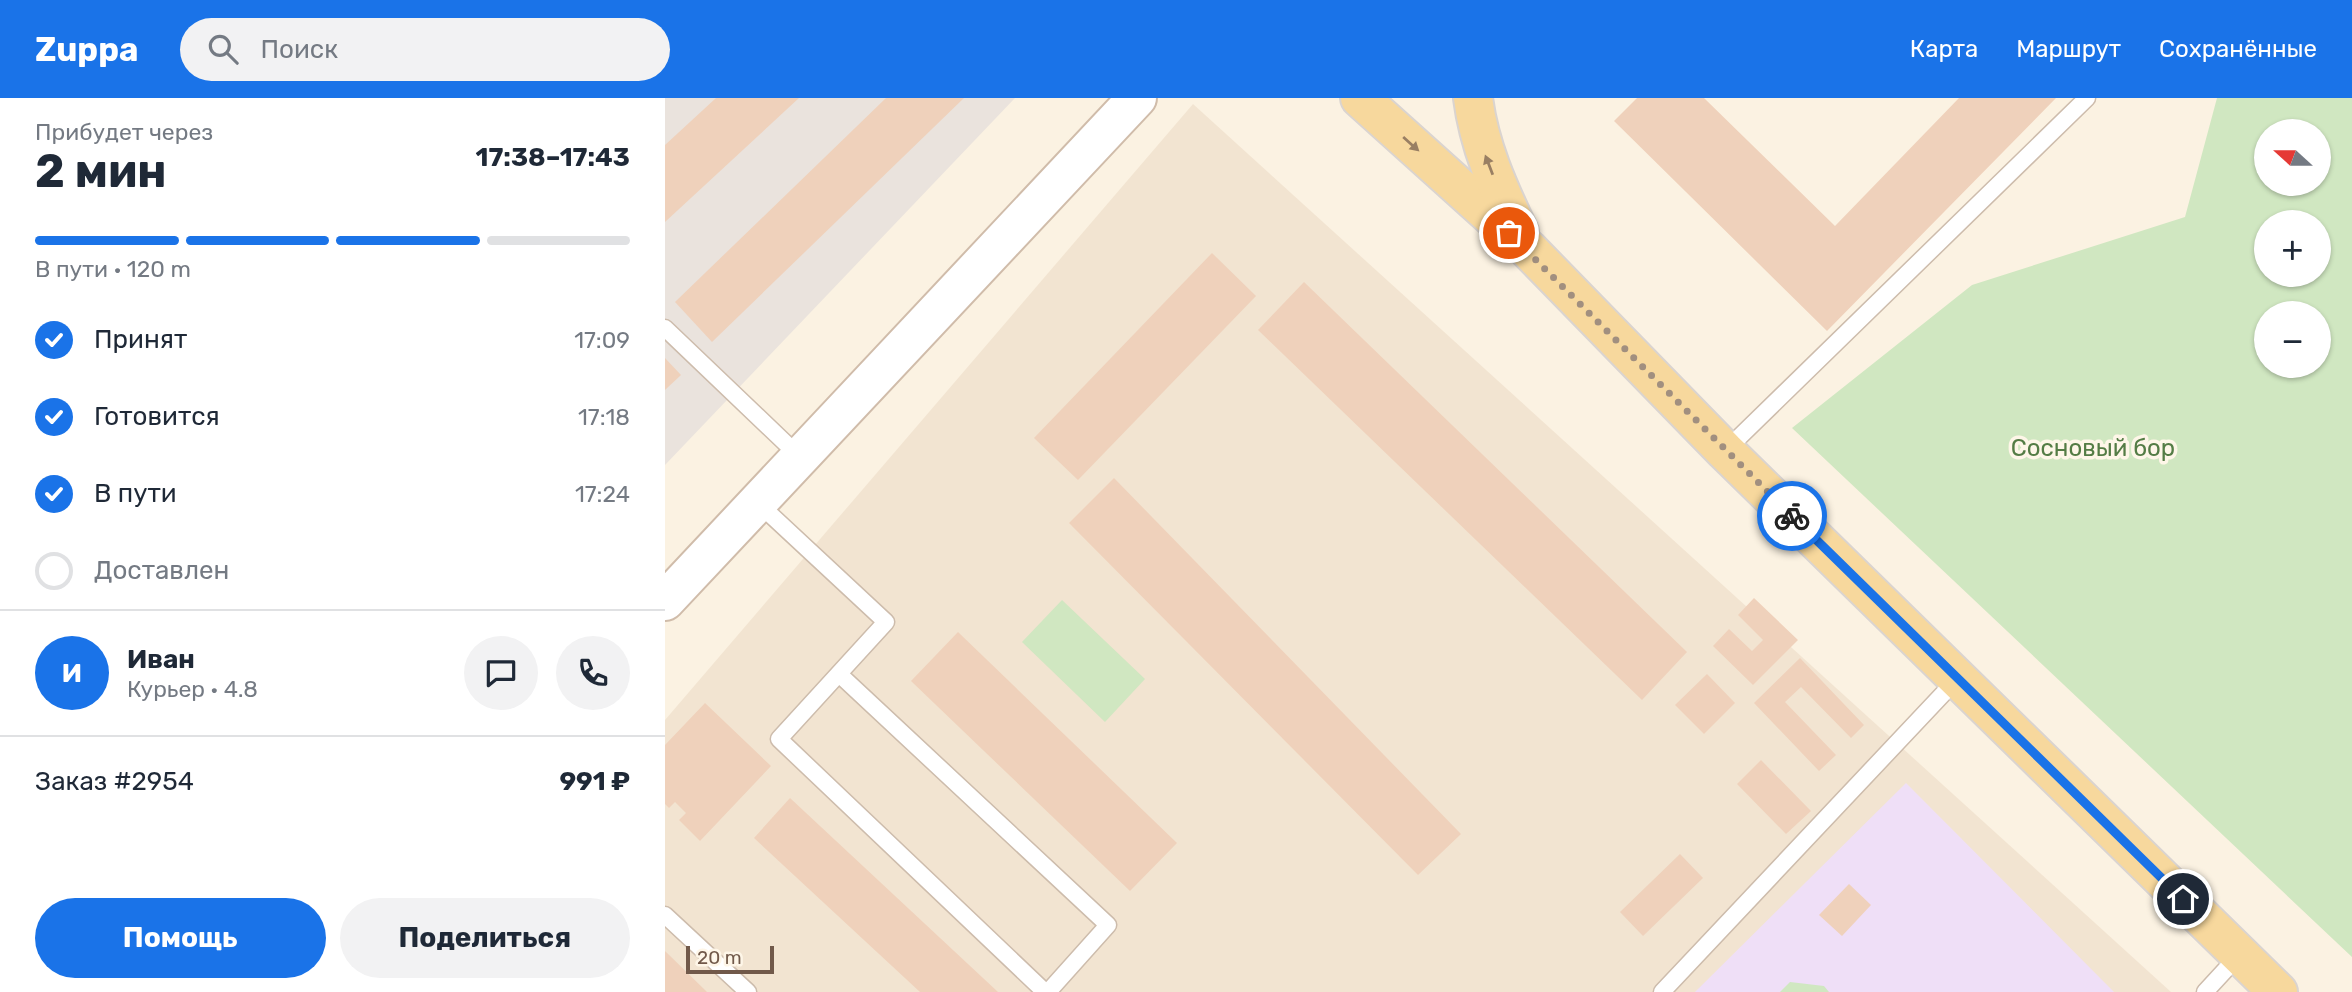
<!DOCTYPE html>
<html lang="ru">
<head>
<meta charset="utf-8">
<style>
  :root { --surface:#fff; --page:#f2f2f3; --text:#1f2937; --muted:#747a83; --line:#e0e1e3; --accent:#1a73e8 }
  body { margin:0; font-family:Rubik,sans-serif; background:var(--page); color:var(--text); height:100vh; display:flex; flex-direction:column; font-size:26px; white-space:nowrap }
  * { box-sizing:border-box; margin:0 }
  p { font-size:23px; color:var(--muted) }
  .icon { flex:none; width:38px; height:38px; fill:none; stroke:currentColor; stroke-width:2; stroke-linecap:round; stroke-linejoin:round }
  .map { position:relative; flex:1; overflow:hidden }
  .drawer { display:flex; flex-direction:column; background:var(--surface); width:665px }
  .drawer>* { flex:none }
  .needle { width:46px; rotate:291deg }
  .fabs { position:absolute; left:1589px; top:21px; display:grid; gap:14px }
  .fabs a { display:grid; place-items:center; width:77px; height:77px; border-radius:50%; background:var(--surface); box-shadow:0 2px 5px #0004; font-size:35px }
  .scale { position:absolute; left:21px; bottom:18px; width:88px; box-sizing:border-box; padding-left:7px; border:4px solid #71594a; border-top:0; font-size:19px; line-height:24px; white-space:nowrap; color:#71594a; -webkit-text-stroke:5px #fef6e8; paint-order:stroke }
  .pin { position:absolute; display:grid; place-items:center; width:60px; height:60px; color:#fff; margin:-30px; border:4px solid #fff; border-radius:50%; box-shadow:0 2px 7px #0007 }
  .courier { position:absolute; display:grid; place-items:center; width:70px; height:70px; margin:-35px; border:5px solid #1a73e8; border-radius:50%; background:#fff; color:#222; box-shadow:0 2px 9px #0007 }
  .headline em { font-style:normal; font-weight:700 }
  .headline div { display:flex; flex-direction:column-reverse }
  .headline { display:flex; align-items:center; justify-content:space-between; height:119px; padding:0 35px }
  h1 { font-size:46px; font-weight:700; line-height:52px }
  .bar { display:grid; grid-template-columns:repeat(4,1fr); gap:10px 7px; align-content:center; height:84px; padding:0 35px }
  .bar i { height:9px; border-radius:5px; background:var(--line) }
  .bar .current { background:var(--accent) }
  .bar p { grid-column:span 4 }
  .line { display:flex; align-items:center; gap:18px; padding:0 35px; border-top:2px solid var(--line) }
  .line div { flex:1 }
  .round { display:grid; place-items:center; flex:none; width:74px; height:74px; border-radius:37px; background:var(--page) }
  ol { padding:0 35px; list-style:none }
  li { display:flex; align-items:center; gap:21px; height:77px }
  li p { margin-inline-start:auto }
  li .icon { padding:7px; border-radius:50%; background:var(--accent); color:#fff; stroke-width:4 }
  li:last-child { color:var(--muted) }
  li i { width:38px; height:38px; border:4px solid var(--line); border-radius:50% }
  .button { display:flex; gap:14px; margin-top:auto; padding:14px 35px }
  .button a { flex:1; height:80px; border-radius:42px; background:var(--accent); color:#fff; font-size:28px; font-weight:700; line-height:80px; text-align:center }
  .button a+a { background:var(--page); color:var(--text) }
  header { display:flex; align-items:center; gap:42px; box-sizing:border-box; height:98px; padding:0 35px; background:var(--accent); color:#fff }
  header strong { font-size:33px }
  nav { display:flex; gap:38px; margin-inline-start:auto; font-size:24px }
  .search { width:490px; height:63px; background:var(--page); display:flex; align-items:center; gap:18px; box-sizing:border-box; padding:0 24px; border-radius:38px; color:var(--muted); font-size:26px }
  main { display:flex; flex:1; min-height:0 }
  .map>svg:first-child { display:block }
  .residential { fill:#f2e4d1 }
  .industrial { fill:#eae3dd }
  .education { fill:#efdff7 }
  .green { fill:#d0e7c1; fill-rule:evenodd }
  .building { fill:#efd1bb }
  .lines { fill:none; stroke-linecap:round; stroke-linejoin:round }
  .lane-casing { stroke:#cdbcac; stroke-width:19 }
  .secondary-casing { stroke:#d0bcaa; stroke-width:42 }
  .primary-casing { stroke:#dad4d0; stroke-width:42 }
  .lane { stroke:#fff; stroke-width:16 }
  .secondary { stroke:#fff; stroke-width:38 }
  .primary { stroke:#f7d89d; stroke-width:38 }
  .oneway { fill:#997f63 }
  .done { stroke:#a18f7f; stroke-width:7; stroke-dasharray:0 12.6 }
  .route { stroke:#1a73e8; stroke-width:9 }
  .labels { text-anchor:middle; stroke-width:7; stroke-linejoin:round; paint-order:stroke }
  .park-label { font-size:24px; fill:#547c45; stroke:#fef6e8 }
</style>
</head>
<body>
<header>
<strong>Zuppa</strong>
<div class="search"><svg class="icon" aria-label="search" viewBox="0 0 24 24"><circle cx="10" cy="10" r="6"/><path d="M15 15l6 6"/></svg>Поиск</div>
<nav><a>Карта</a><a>Маршрут</a><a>Сохранённые</a></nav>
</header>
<main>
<section class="drawer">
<div class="headline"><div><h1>2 мин</h1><p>Прибудет через</p></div><em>17:38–17:43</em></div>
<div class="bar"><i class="current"></i><i class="current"></i><i class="current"></i><i></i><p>В пути · 120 m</p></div>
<ol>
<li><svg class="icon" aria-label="check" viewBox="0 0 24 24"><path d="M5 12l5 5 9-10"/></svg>Принят<p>17:09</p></li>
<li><svg class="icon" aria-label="check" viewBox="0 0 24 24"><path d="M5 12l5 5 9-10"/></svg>Готовится<p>17:18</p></li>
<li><svg class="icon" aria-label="check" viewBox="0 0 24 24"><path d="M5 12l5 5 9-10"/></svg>В пути<p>17:24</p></li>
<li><i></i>Доставлен</li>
</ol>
<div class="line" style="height:126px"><b class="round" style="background:var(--accent);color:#fff">И</b><div><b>Иван</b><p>Курьер · 4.8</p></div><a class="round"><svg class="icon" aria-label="chat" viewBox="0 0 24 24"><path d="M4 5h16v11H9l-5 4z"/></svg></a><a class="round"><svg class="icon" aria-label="phone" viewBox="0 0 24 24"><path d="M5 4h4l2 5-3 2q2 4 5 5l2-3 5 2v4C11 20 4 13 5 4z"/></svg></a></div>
<div class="line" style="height:91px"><div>Заказ #2954</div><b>991 ₽</b></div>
<div class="button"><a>Помощь</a><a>Поделиться</a></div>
</section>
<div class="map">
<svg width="1687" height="894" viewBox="0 0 1687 894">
  <rect width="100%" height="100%" fill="#fbf2e2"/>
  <polygon class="residential" points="528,6 1506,894 0,894 0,622"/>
  <polygon class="industrial" points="0,0 350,0 0,367"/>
  <polygon class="education" points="1241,685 1449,894 1030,894"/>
  <g class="green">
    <path d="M1552,0H1687V859L1127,330L1307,187L1520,119ZM1601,33H1654V86H1601ZM1601,124H1654V177H1601ZM1601,215H1654V268H1601Z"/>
    <polygon points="397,502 480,581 440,624 357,544"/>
    <polygon points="1125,884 1159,888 1164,894 1115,894"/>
  </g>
  <g class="building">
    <polygon points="51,0 134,0 0,124 0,47"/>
    <polygon points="221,0 299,0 47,244 10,204"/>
    <polygon points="972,0 1039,0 1170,128 1294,0 1391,0 1162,233 949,23"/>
    <polygon points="547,155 591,198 413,382 369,340"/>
    <polygon points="639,184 1022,554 977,602 593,232"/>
    <polygon points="0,260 16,277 0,292"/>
    <polygon points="449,380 796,736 753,777 404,425"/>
    <polygon points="1089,500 1133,542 1088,587 1048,548 1064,531 1087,553 1098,542 1073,517"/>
    <polygon points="293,534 512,745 465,793 246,583"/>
    <polygon points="1135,560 1199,627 1186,640 1136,589 1120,604 1171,657 1154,673 1089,605"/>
    <polygon points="1042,576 1070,605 1039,636 1010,607"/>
    <polygon points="40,605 106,668 35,743 14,722 21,715 10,704 4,710 0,706 0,647"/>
    <polygon points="1096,662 1146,713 1121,736 1072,686"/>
    <polygon points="125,700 333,894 255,894 89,740"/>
    <polygon points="1015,756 1038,780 978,838 955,814"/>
    <polygon points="1184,786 1206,807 1177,838 1154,817"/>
    <polygon points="0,853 42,894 0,894"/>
  </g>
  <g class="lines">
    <g class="lane-casing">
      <g id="lane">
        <polyline points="0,230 135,359"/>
        <polyline points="1060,353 1422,0"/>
        <polyline points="92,404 221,524 114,641 380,894"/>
        <polyline points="174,576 443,827 383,894"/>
        <polyline points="0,817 83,894"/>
        <polyline points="997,894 1293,580"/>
        <polyline points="1540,894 1575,856"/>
      </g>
    </g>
    <g class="secondary-casing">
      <polyline id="secondary" points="0,503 472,0"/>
    </g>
    <g class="primary-casing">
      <g id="primary">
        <polyline points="695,0 863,151 1060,353 1613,894"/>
        <path d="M808,0C814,48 833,90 854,134"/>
      </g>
    </g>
    <use href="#lane" class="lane"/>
    <use href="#secondary" class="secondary"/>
    <use href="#primary" class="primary"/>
  </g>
  <defs><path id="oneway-solid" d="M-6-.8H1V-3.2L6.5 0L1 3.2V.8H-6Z" transform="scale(1.75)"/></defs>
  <g class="oneway">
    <use href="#oneway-solid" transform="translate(746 46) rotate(42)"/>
    <use href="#oneway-solid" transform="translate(824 67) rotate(-111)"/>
  </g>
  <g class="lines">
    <polyline class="done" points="844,135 1127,418"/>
    <polyline class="route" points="1127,418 1518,801"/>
  </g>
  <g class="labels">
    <g class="park-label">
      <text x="1428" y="358">Сосновый бор</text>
    </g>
  </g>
</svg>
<div class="fabs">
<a><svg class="needle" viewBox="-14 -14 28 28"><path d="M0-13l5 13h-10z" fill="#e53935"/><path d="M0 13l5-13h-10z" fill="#747a83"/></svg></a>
<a>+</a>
<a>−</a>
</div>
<div class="scale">20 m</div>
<div class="pin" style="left:844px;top:135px;background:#ea580c"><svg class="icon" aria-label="bag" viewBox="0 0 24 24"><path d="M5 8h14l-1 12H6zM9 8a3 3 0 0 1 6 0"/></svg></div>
<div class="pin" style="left:1518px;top:801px;background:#1f2937"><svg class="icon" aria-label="home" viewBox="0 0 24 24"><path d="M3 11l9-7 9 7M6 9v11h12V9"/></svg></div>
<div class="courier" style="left:1127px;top:418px"><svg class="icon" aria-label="bike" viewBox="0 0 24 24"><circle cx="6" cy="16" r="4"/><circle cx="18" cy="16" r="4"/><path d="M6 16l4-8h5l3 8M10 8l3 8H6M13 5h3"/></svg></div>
</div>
</main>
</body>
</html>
